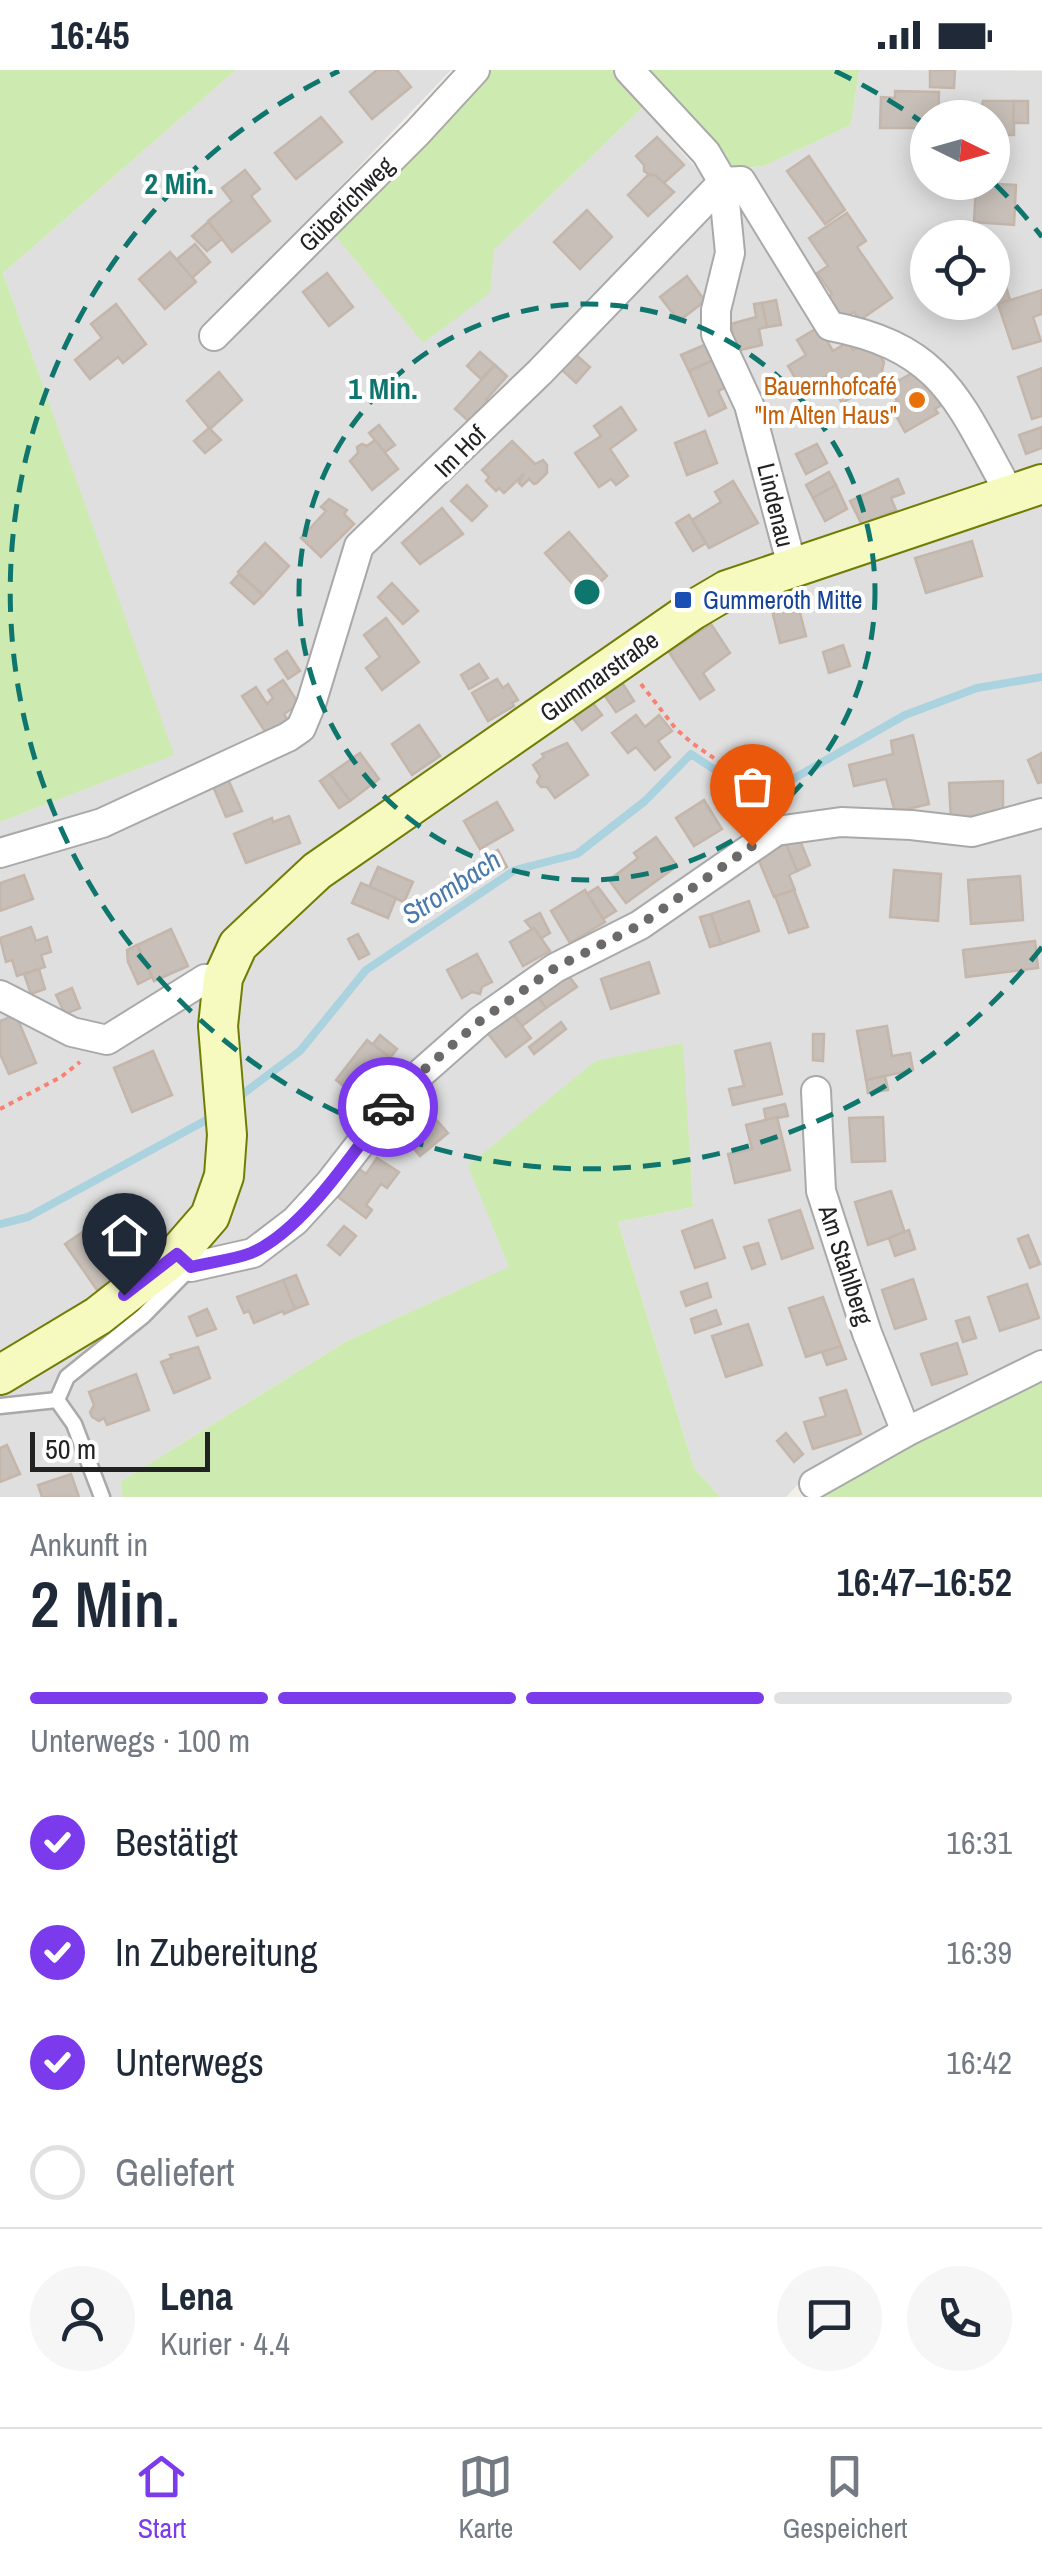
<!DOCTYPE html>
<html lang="de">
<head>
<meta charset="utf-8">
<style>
  :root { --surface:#fff; --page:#f6f6f7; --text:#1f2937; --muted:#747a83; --line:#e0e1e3; --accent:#7c3aed }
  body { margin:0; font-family:"Archivo Narrow",sans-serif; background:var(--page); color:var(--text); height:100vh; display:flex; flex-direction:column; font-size:38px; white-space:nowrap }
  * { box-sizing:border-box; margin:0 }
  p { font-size:32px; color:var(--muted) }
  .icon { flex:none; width:55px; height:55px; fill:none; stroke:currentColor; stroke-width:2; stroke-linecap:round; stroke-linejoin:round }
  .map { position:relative; height:1427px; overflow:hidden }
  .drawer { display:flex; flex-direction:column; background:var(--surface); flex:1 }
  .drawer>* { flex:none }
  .needle { width:65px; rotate:95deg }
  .controls { position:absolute; left:910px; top:30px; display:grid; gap:20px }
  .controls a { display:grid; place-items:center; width:100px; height:100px; border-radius:50%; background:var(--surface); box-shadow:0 5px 25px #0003; font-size:50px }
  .scale { position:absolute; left:30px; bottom:25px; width:180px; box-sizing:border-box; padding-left:10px; border:5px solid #222; border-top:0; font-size:28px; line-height:35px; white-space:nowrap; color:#222; -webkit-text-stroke:8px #fff; paint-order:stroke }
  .pin { position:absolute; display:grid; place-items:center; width:85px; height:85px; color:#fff; margin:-102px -42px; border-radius:50% 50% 50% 0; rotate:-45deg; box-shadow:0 0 10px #0007 }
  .pin .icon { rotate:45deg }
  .courier { position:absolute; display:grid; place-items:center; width:100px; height:100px; margin:-50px; border:8px solid #7c3aed; border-radius:50%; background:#fff; color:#222; box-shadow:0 2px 12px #0007 }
  .summary em { font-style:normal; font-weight:600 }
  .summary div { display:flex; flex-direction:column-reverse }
  .summary { display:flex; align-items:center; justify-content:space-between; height:170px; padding:0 30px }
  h1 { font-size:65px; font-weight:600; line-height:75px }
  .bar { display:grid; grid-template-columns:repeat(4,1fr); gap:15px 10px; align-content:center; height:120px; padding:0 30px }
  .bar i { height:12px; border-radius:8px; background:var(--line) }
  .bar .active { background:var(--accent) }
  .bar p { grid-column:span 4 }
  .line { display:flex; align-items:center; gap:25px; padding:0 30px; border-top:2px solid var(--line) }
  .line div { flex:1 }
  .round { display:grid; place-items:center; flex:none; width:105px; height:105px; border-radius:52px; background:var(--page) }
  ol { padding:0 30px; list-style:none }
  li { display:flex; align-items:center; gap:30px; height:110px }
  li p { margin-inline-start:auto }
  li .icon { padding:10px; border-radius:50%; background:var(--accent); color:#fff; stroke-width:4 }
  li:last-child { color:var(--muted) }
  li i { width:55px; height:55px; border:5px solid var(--line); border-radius:50% }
  .status { display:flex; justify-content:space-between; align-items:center; height:70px; padding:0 50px; background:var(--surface); direction:ltr }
  .status svg { height:28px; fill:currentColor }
  .dock { display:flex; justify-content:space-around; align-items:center; height:140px; border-top:2px solid var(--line); background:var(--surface); font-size:28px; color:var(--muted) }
  .dock a { display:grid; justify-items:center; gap:5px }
  .dock .active { color:var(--accent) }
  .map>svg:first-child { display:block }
  .residential { fill:#e0dfdf; fill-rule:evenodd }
  .grass { fill:#cdebb0 }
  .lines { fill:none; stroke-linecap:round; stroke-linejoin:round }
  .stream { stroke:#aad3df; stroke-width:8 }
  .building { fill:#c7bfb8; stroke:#c4b6ab; stroke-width:2.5 }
  .lane-casing { stroke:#a9a9a9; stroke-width:19 }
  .street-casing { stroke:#a9a9a9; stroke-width:32 }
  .secondary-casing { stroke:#707d05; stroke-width:42 }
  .path { stroke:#fa8072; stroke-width:4; stroke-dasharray:5 5; stroke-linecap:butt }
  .lane { stroke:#fff; stroke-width:14 }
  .street { stroke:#fff; stroke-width:28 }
  .secondary { stroke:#f7fabf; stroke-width:38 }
  .done { stroke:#6b6a68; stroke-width:10; stroke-dasharray:0 18 }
  .route { stroke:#7c3aed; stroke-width:12 }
  .ring { fill:none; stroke:#0f766e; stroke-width:5; stroke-dasharray:18 12 }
  .food-dot { fill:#e8710a; stroke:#fff; stroke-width:4 }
  .transit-dot { fill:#1a4fb4; stroke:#fff; stroke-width:4 }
  .labels { text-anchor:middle; stroke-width:8; stroke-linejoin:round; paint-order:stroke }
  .street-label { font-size:25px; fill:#222; stroke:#fff }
  .food-label { font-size:25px; fill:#c56008; stroke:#fff; text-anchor:end }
  .transit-label { font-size:25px; fill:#164399; stroke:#fff; text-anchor:start }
  .water-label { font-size:28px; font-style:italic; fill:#4a7aab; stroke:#fff }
  .centre { fill:#0f766e; stroke:#fff; stroke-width:5 }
  .ring-label { font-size:30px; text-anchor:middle; font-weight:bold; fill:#0f766e; stroke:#fff; stroke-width:8; stroke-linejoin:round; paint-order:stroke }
</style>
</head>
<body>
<div class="status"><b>16:45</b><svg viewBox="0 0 49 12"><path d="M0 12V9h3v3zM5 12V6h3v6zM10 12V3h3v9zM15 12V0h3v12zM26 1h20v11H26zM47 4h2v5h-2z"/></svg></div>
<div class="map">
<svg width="1042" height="1427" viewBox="0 0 1042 1427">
  <rect width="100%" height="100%" fill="#f2efe9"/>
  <path class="residential" d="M236,0H451L316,142L423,272L494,180L643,37L701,104L764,96L851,55L859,0L1042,1V1281L875,1363L806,1406L786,1427H720L694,1398L618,1152L693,1137L682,973L510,1197L347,1271L120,1412L123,1427H0V752L173,685L3,203ZM928,48H992V112H928ZM928,168H992V232H928Z"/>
  <g class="grass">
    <polygon points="0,0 236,0 3,203 174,685 0,752"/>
    <polygon points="488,0 613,0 643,37 494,180 490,223 423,273 333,163"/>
    <polygon points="649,0 859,0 851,55 764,96 735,99"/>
    <polygon points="683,973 693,1137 618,1152 694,1398 720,1427 123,1427 120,1412 347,1271 509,1197 468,1096 595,991"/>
    <polygon points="1042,1308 1042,1427 815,1427 908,1372"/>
  </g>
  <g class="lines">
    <g class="stream">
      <polyline points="777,718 905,645 977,618 1042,607"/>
      <polyline points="240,1026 300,981 366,900 515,800 577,784 645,731 691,684 756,727"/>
      <polyline points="0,1154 28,1147 210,1048"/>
    </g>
  </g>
  <g class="building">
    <polygon points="377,0 397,0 411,17 372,49 350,22"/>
    <polygon points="930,0 955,0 954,18 930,17"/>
    <polygon points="895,21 939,22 938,48 928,48 928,58 880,58 881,27 895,28"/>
    <polygon points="983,31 1014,31 1014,65 992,65 992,48 979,48"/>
    <polygon points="1014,31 1028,31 1028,53 1013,53"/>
    <polygon points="321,47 342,72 296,109 275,83"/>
    <polygon points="657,67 684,95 663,114 644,101 644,95 636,86"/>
    <polygon points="809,86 845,140 825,154 787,101"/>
    <polygon points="245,100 260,119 251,126 270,151 232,182 208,151 232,131 222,118"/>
    <polygon points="648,105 655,105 674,122 648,146 628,125"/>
    <polygon points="976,113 1016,115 1014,155 974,152"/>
    <polygon points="587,140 612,167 580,199 554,172"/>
    <polygon points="847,143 866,171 857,177 892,228 860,250 854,242 845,248 841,243 834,249 822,231 832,224 817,203 828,196 809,168"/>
    <polygon points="208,152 222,169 207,181 192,166"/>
    <polygon points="195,174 210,192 192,208 176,190"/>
    <polygon points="170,182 196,212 165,239 139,209"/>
    <polygon points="327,203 353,237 329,256 303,222"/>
    <polygon points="687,206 705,231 679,251 660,227"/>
    <polygon points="1003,207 1010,230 998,234 992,210"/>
    <polygon points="1042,220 1042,244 1033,247 1041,271 1013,279 998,234"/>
    <polygon points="776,230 781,255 767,257 762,233"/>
    <polygon points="762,233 767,257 759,259 762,275 736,281 731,254 756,247 754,234"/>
    <polygon points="116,234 146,274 123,293 118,287 90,309 75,290 102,268 91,254"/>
    <polygon points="819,257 833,281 848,272 853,280 865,273 875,277 884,292 882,301 885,307 842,333 826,306 802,320 788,296 806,285 797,270"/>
    <polygon points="709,273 716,289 689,301 681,285"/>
    <polygon points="480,282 495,295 481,309 467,296"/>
    <polygon points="575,284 590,297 576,313 561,299"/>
    <polygon points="716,289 729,316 718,321 726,338 709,346 689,301"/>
    <polygon points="495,295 507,306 486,330 493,335 474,356 455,339"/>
    <polygon points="1042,298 1042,346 1032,349 1018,307"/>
    <polygon points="219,302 242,330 210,359 187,331"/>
    <polygon points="914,302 945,333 935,339 938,343 905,362 890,335 897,331 889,316"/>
    <polygon points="621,337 636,360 610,379 628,406 616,415 611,409 599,417 575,383 601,366 594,356"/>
    <polygon points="379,355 395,375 385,382 369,363"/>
    <polygon points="1042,357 1042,378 1026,384 1019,365"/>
    <polygon points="209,358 221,370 205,383 194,371"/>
    <polygon points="705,361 717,393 687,405 675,373"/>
    <polygon points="375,370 398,399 372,420 350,391 358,383 357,377 362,374 367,376"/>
    <polygon points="512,371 535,394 543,390 547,395 547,403 537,413 534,414 529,409 522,416 519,413 524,404 504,423 499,418 496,421 486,411 489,407 482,400"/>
    <polygon points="817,374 827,393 806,404 796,384"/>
    <polygon points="829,402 836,415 813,428 806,415"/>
    <polygon points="898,409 904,423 891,428 896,440 862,455 850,431"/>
    <polygon points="733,411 758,453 709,478 692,450 721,432 715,422"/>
    <polygon points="467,415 487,436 472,451 451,431"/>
    <polygon points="836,415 847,439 825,451 813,428"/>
    <polygon points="329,429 347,440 344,444 354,454 321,487 301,468 326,441 321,437"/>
    <polygon points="442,438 463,464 420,494 402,473"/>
    <polygon points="689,445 706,473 693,481 676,453"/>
    <polygon points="569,462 607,506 584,527 545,483"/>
    <polygon points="972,471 982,506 926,523 915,488"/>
    <polygon points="265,473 289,496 263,525 238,502"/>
    <polygon points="239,504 263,525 254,534 231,513"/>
    <polygon points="392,513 418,541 403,554 378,527"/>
    <polygon points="795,523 806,566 780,573 769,528"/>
    <polygon points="386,548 419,592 382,620 366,598 380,587 364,565"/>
    <polygon points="711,554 730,583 703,603 714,620 700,629 669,582"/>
    <polygon points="843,575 850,596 829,603 823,582"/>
    <polygon points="287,581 300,601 288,609 275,589"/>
    <polygon points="479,594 488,608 469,619 461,605"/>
    <polygon points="619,608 634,631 616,642 600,619"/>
    <polygon points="497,609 503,618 508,614 518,630 512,633 514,636 488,651 472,623"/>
    <polygon points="283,610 299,634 284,644 289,652 268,666 242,626 256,617 267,634 273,628 268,620"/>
    <polygon points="589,628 602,645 582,660 569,643"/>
    <polygon points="636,645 645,657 659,645 672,661 658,671 670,687 655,700 636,677 628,683 612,663"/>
    <polygon points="419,655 440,686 412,705 392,674"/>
    <polygon points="913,665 929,734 895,742 886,709 854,716 849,695 893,684 891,671"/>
    <polygon points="567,673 588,705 555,728 547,717 541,717 537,712 540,706 533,695 544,687 542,684"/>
    <polygon points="360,683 379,709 350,731 330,704"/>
    <polygon points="1042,683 1042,712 1038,713 1028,690"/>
    <polygon points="330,704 350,731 339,738 320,711"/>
    <polygon points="228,709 242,741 226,747 213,716"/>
    <polygon points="1003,711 1003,748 951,751 949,713"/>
    <polygon points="704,730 722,759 694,776 676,748"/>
    <polygon points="497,732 513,760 480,779 464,751"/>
    <polygon points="289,746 300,773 246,793 234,764 272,748 273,752"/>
    <polygon points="656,767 677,796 626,833 609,810 638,788 634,783"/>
    <polygon points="799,768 810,795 797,801 786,774"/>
    <polygon points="786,774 797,801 789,805 795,820 774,827 757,786"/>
    <polygon points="498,780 507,797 484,809 475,792"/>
    <polygon points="378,797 413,812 404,832 369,817"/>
    <polygon points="894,800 941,804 938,851 890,847"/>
    <polygon points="24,805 33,829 0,841 0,813"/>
    <polygon points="1020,806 1023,850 971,854 968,810"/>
    <polygon points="361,813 396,828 388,848 352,833"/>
    <polygon points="598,817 616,841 603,849 587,824"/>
    <polygon points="585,820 605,852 570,873 551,841"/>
    <polygon points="794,820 808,857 789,863 775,826"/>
    <polygon points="749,831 759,861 721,874 711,844"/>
    <polygon points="540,843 550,863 540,869 525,851"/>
    <polygon points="711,844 721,874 710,877 700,847"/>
    <polygon points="31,857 36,871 47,867 51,882 41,885 45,897 17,906 12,890 6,892 0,868"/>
    <polygon points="534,858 550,881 523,896 510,872"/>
    <polygon points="171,859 188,896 154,911 137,875"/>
    <polygon points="358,864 369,884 359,889 348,869"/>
    <polygon points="1035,871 1038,898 966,907 963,880"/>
    <polygon points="137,875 152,907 138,914 128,892 127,880"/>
    <polygon points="477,884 492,912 482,917 480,924 472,922 462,928 447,900"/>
    <polygon points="649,892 659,923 611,939 601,909"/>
    <polygon points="39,899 45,919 31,924 24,904"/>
    <polygon points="566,902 577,917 546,938 535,923"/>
    <polygon points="72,918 80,938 65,944 56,925"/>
    <polygon points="535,923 546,938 522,956 511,942"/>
    <polygon points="511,942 531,968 506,987 486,961"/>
    <polygon points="16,945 36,993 9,1004 0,984 0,951"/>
    <polygon points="561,952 566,959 534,984 529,977"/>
    <polygon points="887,956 892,986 910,983 913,1000 866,1010 857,961"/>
    <polygon points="813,964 824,964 823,991 813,990"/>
    <polygon points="380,965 397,979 390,988 373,974"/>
    <polygon points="367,970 396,992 364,1032 336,1010"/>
    <polygon points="770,973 782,1024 733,1035 729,1019 744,1016 735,981"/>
    <polygon points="153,981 172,1025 132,1042 114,998"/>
    <polygon points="885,1006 888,1020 868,1023 866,1010"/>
    <polygon points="785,1034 788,1046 766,1050 764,1039"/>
    <polygon points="427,1039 448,1063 420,1086 400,1062"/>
    <polygon points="777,1047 790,1100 735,1113 728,1084 752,1079 746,1055"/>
    <polygon points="883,1047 885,1091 852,1092 849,1048"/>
    <polygon points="377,1088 399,1102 387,1118 381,1114 366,1135 372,1140 366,1148 338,1127 358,1098 366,1104"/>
    <polygon points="891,1121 905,1163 868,1175 855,1132"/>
    <polygon points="800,1140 813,1178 782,1189 769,1150"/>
    <polygon points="712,1150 725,1188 695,1198 682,1161"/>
    <polygon points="344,1156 356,1166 340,1185 328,1175"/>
    <polygon points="909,1160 915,1179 895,1186 889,1168"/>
    <polygon points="84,1161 97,1178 102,1174 122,1203 97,1220 65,1174"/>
    <polygon points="1028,1165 1040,1194 1030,1198 1018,1169"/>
    <polygon points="758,1173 765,1194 752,1199 744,1177"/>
    <polygon points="296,1205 308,1234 295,1239 283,1210"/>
    <polygon points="913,1209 926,1249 895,1259 882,1220"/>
    <polygon points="283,1210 295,1239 284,1244 283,1241 254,1253 249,1241 244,1243 237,1227"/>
    <polygon points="707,1213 711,1227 686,1236 681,1222"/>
    <polygon points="1027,1214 1039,1248 1000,1261 988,1227"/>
    <polygon points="823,1227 841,1276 806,1287 789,1238"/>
    <polygon points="207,1239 216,1259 197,1266 189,1247"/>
    <polygon points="716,1240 721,1254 695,1263 691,1249"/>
    <polygon points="969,1247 976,1268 963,1272 956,1251"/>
    <polygon points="748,1254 762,1295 726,1307 712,1266"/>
    <polygon points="957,1273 967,1304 932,1315 921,1284"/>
    <polygon points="841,1276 846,1289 827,1295 822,1282"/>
    <polygon points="198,1277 210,1308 174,1323 161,1292 172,1288 170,1285"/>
    <polygon points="136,1304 149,1340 107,1355 104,1348 99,1351 92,1347 90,1342 94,1335 89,1322"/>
    <polygon points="846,1320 861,1364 813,1379 804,1352 826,1346 820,1328"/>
    <polygon points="786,1363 803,1384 794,1392 777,1371"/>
    <polygon points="7,1375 20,1404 0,1412 0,1378"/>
    <polygon points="71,1404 79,1427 42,1427 38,1415"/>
  </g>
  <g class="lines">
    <g class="lane-casing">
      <g id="lane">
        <polyline points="0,1336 57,1330"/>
        <polyline points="102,1427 74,1354 57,1330 67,1307 143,1246 191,1197"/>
      </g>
    </g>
    <g class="street-casing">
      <g id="street">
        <polyline points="629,0 706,83 723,112 730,183 716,240 716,264 749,335 792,496"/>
        <polyline points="214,266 417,63 475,0"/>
        <path d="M0,783L102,753L288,667L301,658L311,634L359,476L540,302L723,112L741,111L830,256C944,278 958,331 1010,424"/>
        <polyline points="0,925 72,962 107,970 205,909 223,908"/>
        <polyline points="816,1021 821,1121 867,1263 906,1362"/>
        <polyline points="177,1184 191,1197 253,1183 295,1151 329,1114 403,1019 480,951 555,898 640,855 776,761 841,752 911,755 972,762 1042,743"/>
        <polyline points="814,1414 906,1362 1042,1295"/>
      </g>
    </g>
    <g class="secondary-casing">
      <polyline id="secondary" points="0,1305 98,1246 177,1184 210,1146 224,1106 227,1065 218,956 223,908 238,875 317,801 693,540 727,520 1042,414"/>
    </g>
    <g class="path">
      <polyline points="641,614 676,659 692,673 780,734"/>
      <polyline points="0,1039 61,1007 80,992"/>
    </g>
    <use href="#lane" class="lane"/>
    <use href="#street" class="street"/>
    <use href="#secondary" class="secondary"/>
  </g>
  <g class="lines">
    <polyline class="done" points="388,1037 403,1018 480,951 555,898 640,855 752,776"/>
    <path class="route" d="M124,1225L177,1184L191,1197C210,1192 233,1190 251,1183C303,1161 354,1081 388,1037"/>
  </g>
  <g class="ring">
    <circle cx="587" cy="522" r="288"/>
    <path d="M1042 877A577 577 0 1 1 339 1M835 1A577 577 0 0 1 926 55M995 114A577 577 0 0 1 1042 167"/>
  </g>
  <circle class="food-dot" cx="917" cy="330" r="10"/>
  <rect class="transit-dot" x="673" y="520" width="20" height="20" rx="5"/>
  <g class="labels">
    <g class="street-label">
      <text transform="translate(346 134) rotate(-45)" y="9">Güberichweg</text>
      <text transform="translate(460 381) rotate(-45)" y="9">Im Hof</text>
      <text transform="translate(776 435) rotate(76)" y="9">Lindenau</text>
      <text transform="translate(599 606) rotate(-35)" y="9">Gummarstraße</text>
      <text transform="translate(846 1195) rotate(72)" y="9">Am Stahlberg</text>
    </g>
    <g class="food-label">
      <text x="897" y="325">Bauernhofcafé<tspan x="897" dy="29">"Im Alten Haus"</tspan></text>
    </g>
    <g class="transit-label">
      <text x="703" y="539">Gummeroth Mitte</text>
    </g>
    <g class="water-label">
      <text transform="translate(451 817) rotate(-33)" y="10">Strombach</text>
    </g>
  </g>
  <circle cx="587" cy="522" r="15" class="centre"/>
  <g class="ring-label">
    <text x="179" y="124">2 Min.</text>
    <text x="383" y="329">1 Min.</text>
  </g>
</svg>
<div class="controls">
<a><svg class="needle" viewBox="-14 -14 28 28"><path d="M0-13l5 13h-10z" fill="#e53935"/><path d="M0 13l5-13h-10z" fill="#747a83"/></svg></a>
<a><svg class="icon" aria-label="locate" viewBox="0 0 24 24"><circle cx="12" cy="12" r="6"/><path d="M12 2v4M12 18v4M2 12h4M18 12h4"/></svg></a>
</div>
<div class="scale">50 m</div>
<div class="pin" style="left:752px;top:776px;background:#ea580c"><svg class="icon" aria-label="bag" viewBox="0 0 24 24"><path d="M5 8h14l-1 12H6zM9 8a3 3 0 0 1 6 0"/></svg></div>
<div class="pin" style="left:124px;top:1225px;background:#1f2937"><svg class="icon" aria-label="home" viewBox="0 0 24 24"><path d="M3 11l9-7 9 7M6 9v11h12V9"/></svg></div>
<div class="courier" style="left:388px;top:1037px"><svg class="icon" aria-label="car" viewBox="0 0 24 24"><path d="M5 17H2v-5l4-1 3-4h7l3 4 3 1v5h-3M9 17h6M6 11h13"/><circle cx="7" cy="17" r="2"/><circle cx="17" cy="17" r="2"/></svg></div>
</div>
<section class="drawer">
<div class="summary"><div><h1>2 Min.</h1><p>Ankunft in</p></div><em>16:47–16:52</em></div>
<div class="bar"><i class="active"></i><i class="active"></i><i class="active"></i><i></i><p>Unterwegs · 100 m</p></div>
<ol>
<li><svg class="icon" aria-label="check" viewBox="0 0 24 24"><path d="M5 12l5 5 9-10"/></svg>Bestätigt<p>16:31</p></li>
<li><svg class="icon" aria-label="check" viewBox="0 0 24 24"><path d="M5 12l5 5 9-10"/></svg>In Zubereitung<p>16:39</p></li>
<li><svg class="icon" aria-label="check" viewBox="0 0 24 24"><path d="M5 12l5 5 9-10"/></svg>Unterwegs<p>16:42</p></li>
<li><i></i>Geliefert</li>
</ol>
<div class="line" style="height:180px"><a class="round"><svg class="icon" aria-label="person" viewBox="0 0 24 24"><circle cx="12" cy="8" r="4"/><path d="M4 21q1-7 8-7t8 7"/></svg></a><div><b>Lena</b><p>Kurier · 4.4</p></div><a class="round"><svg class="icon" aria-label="chat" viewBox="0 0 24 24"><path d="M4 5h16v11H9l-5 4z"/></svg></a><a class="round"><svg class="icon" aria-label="phone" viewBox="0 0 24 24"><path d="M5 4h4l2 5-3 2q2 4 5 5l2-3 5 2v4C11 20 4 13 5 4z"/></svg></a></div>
</section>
<nav class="dock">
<a class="active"><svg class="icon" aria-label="home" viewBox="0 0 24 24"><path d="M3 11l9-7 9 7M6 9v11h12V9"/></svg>Start</a>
<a><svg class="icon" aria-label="map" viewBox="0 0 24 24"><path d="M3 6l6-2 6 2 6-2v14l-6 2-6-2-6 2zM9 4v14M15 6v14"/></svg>Karte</a>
<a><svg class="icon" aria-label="saved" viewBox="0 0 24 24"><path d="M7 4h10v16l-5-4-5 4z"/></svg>Gespeichert</a>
</nav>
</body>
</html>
